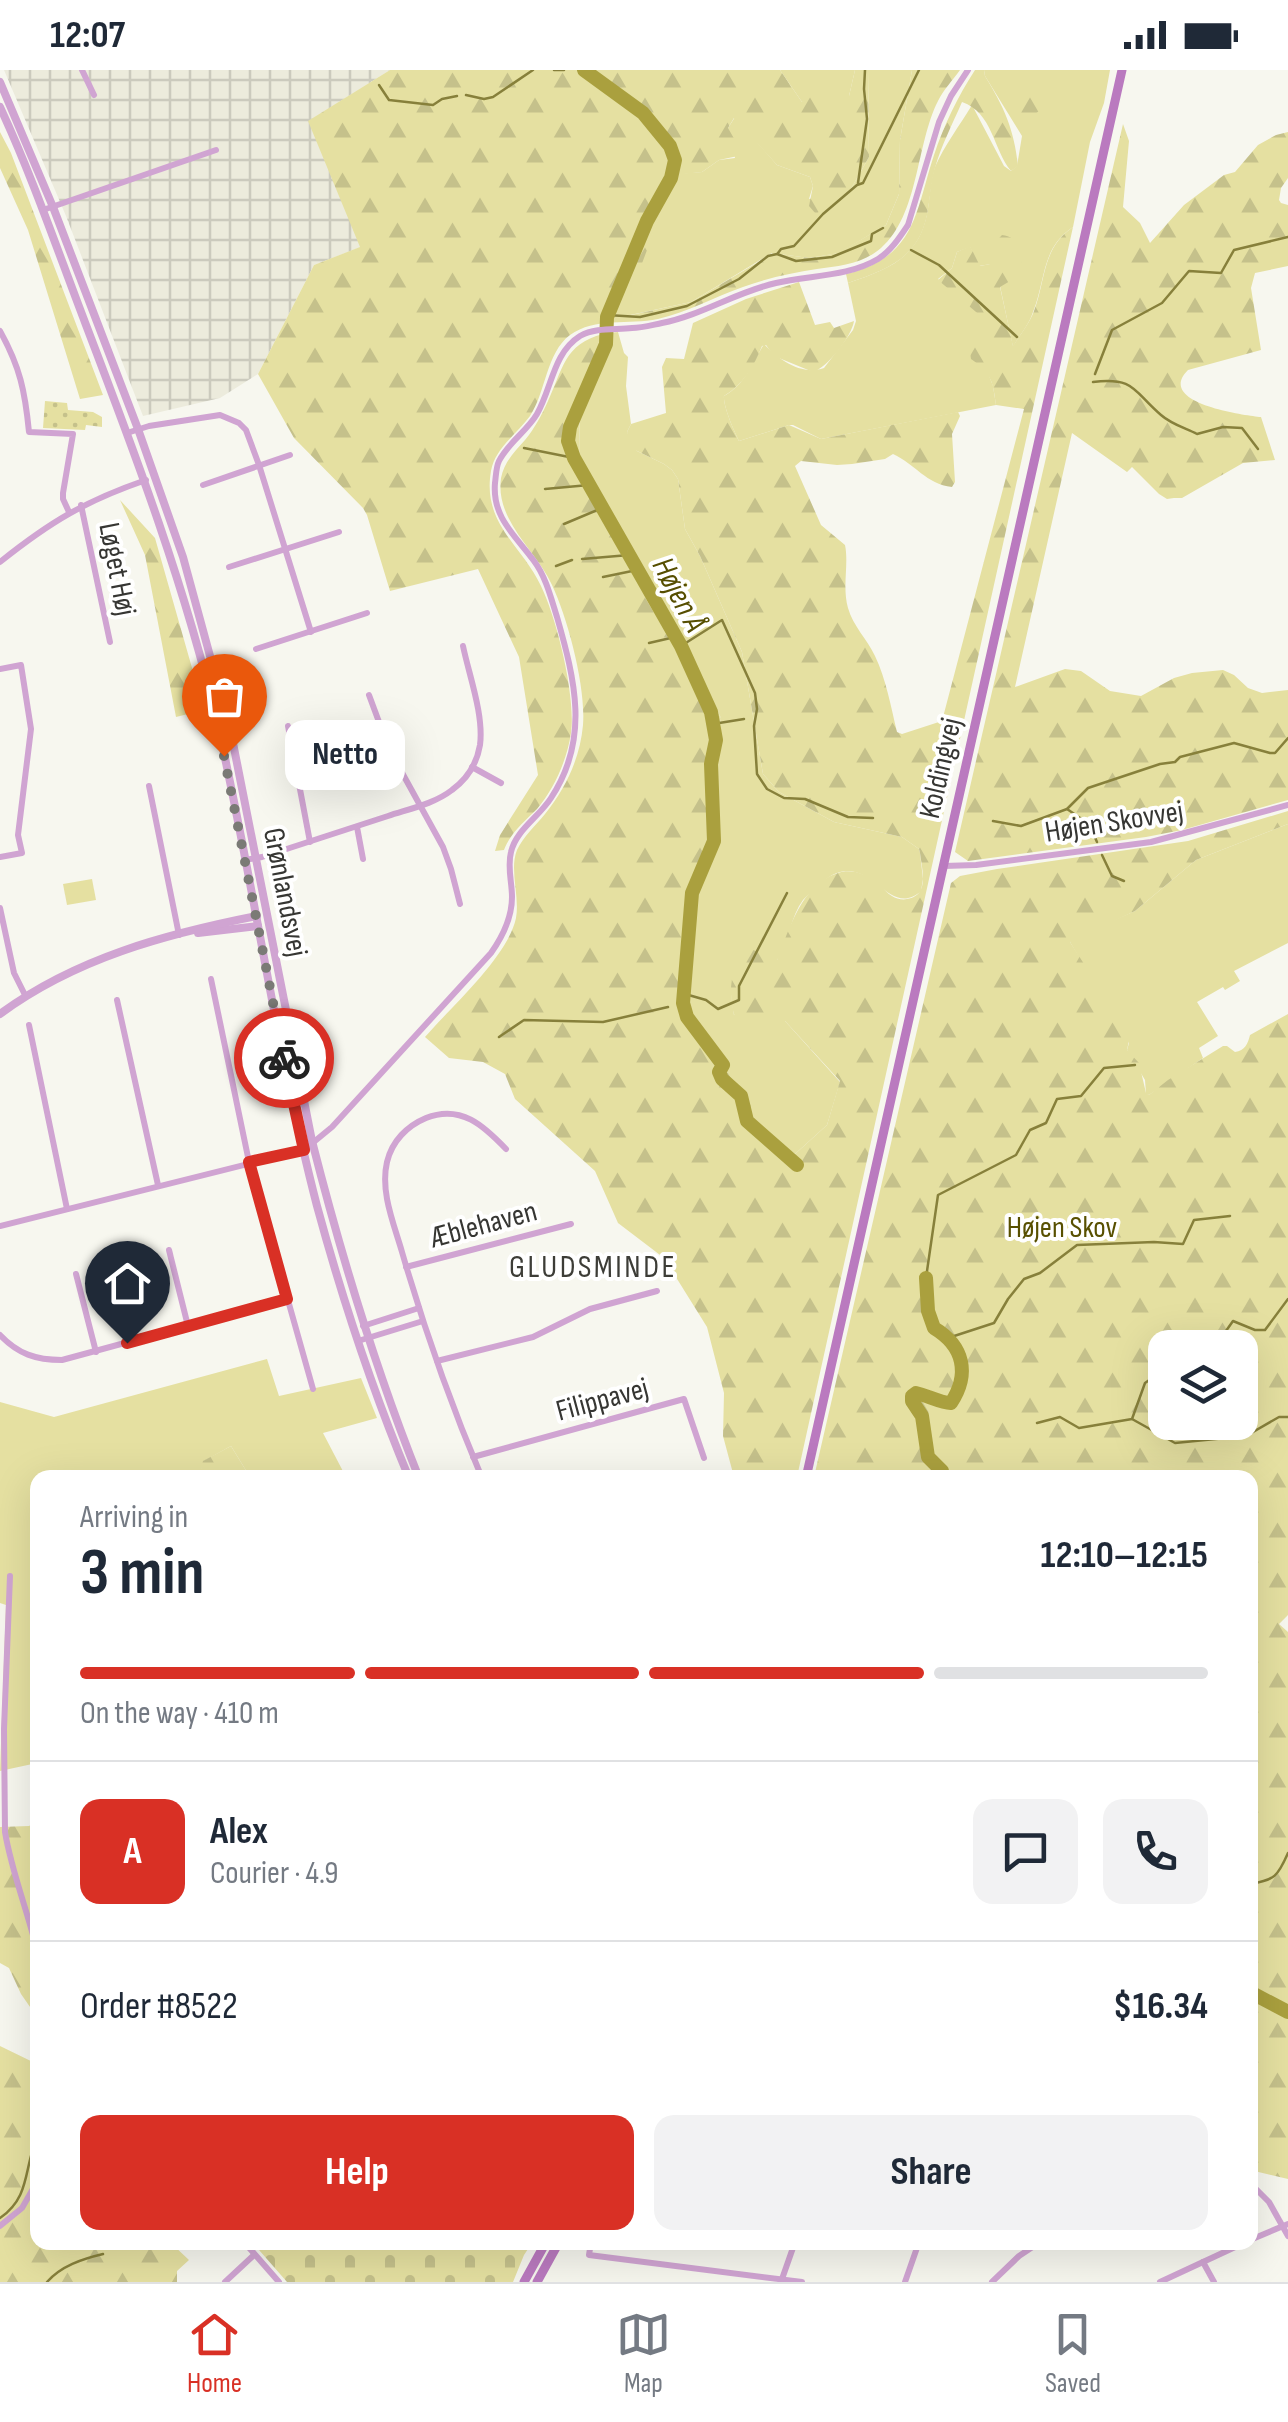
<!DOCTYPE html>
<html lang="en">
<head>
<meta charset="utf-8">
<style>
  :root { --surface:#fff; --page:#f2f2f3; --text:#1f2937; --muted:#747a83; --line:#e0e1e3; --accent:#d93025 }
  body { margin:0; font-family:"Sofia Sans Condensed",sans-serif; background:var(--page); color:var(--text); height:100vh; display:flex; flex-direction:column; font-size:38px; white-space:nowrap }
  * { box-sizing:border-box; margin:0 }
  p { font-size:32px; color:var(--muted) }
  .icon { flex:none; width:55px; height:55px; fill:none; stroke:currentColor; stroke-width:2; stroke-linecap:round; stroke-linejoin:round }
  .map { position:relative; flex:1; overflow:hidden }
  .panel { position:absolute; left:30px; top:1400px; width:1228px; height:780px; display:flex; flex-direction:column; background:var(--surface); border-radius:20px; box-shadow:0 10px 40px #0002 }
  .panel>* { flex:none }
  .controls { position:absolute; left:1148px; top:1260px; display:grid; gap:20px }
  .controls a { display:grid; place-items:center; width:110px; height:110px; border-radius:20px; background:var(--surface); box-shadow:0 10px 40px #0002; font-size:50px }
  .pin { position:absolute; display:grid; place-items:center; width:85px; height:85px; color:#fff; margin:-102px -42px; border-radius:50% 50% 50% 0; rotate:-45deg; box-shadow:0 0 10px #0007 }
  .pin .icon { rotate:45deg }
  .courier { position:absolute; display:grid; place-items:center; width:100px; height:100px; margin:-50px; border:8px solid #d93025; border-radius:50%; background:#fff; color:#222; box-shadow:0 2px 12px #0007 }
  .bubble { position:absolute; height:70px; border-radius:20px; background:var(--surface); box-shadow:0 10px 40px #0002; font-size:32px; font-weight:700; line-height:70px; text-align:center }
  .summary em { font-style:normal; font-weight:700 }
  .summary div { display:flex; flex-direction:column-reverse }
  .summary { display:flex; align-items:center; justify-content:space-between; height:170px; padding:0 50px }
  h1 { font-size:65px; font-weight:700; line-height:75px }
  .bar { display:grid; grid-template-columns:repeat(4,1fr); gap:15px 10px; align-content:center; height:120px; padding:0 50px }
  .bar i { height:12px; border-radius:8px; background:var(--line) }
  .bar .current { background:var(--accent) }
  .bar p { grid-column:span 4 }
  .line { display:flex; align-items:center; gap:25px; padding:0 50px; border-top:2px solid var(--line) }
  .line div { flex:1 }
  .round { display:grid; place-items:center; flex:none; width:105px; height:105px; border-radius:20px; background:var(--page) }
  .action { display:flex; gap:20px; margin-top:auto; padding:20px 50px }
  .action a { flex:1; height:115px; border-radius:20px; background:var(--accent); color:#fff; font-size:40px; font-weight:700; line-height:115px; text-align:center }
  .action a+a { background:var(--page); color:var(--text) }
  .status { display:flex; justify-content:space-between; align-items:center; height:70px; padding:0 50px; background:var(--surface); direction:ltr }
  .status svg { height:28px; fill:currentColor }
  .tab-bar { display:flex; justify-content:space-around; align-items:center; height:140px; border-top:2px solid var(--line); background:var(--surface); font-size:28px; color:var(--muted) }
  .tab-bar a { display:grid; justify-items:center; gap:5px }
  .tab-bar .current { color:var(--accent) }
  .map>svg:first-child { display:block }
  .industrial { fill:url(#industrial-grid) }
  .grass { fill:#e5e0a1 }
  .forest { fill:url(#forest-firs); fill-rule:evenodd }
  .cemetery { fill:url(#cemetery-stones) }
  .park { fill:url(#park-dots) }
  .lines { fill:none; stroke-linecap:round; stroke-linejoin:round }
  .stream { stroke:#87803b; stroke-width:2.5 }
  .river { stroke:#aaa03e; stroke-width:14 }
  .minor { stroke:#d0a4d2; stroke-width:6 }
  .tertiary { stroke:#d0a4d2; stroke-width:8 }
  .secondary { stroke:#ba7abf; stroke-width:9 }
  .done { stroke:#7a7a75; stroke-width:10; stroke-dasharray:0 18 }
  .route { stroke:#d93025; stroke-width:12 }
  .labels { text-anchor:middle; stroke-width:8; stroke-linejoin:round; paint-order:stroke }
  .street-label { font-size:30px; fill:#363633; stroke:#fff }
  .park-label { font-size:30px; fill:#585001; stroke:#fff }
  .water-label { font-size:32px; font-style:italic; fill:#564e00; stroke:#fff }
  .neighbourhood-label { font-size:32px; letter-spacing:2.5px; fill:#3d3d37; stroke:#fff }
</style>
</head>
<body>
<div class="status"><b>12:07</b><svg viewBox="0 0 49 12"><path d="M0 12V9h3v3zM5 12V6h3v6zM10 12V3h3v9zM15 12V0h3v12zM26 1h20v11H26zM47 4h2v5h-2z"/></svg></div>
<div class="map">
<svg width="1288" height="2212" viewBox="0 0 1288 2212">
  <defs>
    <pattern id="industrial-grid" width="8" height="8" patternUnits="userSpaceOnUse" patternTransform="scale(2.5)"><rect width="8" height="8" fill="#ecebdc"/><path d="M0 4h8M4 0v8" fill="none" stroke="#cbcabd"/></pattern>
    <pattern id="forest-firs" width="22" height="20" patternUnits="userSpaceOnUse" patternTransform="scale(2.5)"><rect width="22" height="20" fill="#e5e0a1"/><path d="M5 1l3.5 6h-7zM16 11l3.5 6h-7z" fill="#c5c18b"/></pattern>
    <pattern id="cemetery-stones" width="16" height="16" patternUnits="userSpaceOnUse" patternTransform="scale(2.5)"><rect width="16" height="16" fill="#e5e0a1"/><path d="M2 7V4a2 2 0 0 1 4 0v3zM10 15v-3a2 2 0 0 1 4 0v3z" fill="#c5c18b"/></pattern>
    <pattern id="park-dots" width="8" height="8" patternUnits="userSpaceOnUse" patternTransform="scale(2.5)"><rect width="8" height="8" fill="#e5e0a1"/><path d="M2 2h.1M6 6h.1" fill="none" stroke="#c5c18b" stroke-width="1.8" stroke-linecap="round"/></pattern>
  </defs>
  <rect width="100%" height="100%" fill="#f7f7ef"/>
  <polygon class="industrial" points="4,0 390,0 309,51 361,177 314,195 258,304 220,328 143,346 66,146"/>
  <g class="grass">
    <polygon points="780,0 855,0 849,26 802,32"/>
    <polygon points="868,0 912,0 900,70 899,124 886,155 839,183 809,188 772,183 691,232 621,247 675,104 702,102 719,90 735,88 728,58 735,47 777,95 810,107 813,116 809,129 848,124 869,87"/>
    <path d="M984,0H1110L1104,33L1090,72L1073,157C1041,178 1046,210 1033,242C1029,255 1019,266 1013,277L1000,216L991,194L979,196L970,177L957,182L952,198L938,209L983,247L987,300L993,316L996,335L821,369L793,355H789L739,371C734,361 723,336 724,326C745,314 752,294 764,274C779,290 802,306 824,298L853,260L856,251L848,213C886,200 918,189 927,144C930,129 930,111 935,97C944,76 960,55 972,35L1004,96L1011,101L1017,96L1022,66L985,6Z"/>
    <path d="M618,262L624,283L628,287L626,316L631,354L627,362L637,381L664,394L672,400L678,409L685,459L700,486L742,582L763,704L779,722L834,752L902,767L919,779L920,783L923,809L921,821C891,848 874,793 840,802C832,804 826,809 820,814C815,819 808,824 803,830C791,846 789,870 779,887C771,900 743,916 731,925L734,945L785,951L840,1012L827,1055L795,1084L754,1053L727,992L689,939L696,824L719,773L716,717L721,648L635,483L579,389L580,329L603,264Z"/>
    <polygon points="1288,754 1288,873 1234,901 1240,911 1225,920 1223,917 1197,932 1218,966 1199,978 1203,988 1149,1025 1146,1024 1145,1010 1127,980 1129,973 1070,872 1071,869 1135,841 1196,790"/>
    <polygon points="92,809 96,830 67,835 63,814"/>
    <polygon points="267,1289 279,1326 361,1308 377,1348 323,1363 346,1407 270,1407 267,1403 250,1407 231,1376 204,1391 199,1407 38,1408 37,1693 0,1701 6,1535 0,1533 0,1332 54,1347"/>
  </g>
  <g class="forest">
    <path d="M390,0H780L802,32L823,19L849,26L855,0H868L869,87L848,124L816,144L809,136L813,116L810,107L777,95L734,48L728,58L740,79L738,86L719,90L702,102L675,105L622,247L691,232L773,183L809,188L838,183L886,155L899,124L900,70L912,0H960C953,10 943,20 938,31C916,74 919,145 881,178C863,194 839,196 817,199C792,203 767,208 743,217C714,227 688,242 658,249C629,255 595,247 570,265C546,283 546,322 530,346C517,364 495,378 491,401C482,454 521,474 541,516C557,549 576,627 571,663C567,690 554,719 537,739C524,752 511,762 504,780L495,781L500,765L538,705L519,587L478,499L390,521L367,445L363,438L294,368L258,304L314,195L360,177L308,51Z"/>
    <path d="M975,0H984L985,6C1004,37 1014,59 1018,96L1011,101C993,79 993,43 962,32C953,53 941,76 935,98C931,113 930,129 927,145C918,189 886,200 848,213L846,204C916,187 915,143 934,85C944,55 958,26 975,0Z"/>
    <polygon points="1013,25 1031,26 1039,30 1039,41 1030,48 1017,44 1011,37"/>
    <path d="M1123,54L1129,71L1123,137L1140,153L1150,173L1184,135L1224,105L1235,102L1258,75L1276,65L1288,62V108L1281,118L1279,130L1281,133L1288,135V196L1255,203L1251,218L1261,280L1188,300C1155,333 1243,345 1261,347L1275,390L1243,393L1182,428H1174L1167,429L1159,424L1132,397L1127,402L1072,363L1015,617L1065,599L1081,601L1110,621L1141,626L1174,608L1192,603L1223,600L1234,605L1248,618L1262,623L1288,620V730L1182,760L1146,767L968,791L955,782Z"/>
    <polygon points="0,62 11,83 103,325 80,329 28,160 0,98"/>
    <path d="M1073,157L797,1407H734L723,1366L724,1323L707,1257L664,1188L618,1153L595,1101L515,1029L505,1004L483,992L449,988L425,967C452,936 508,886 516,848C520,826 509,800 517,780C523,767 536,755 545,744C566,718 580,688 583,655C586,617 568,549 552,515C536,480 495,451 501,408C504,392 515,381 525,370C535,358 542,344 548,331C563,299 564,274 603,264L580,329L579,389L635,483L721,648L716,717L719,773L696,824L689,939L727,992L751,1034L749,1045L754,1053L795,1084L827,1055L840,1011L785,951L739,956C726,933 729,897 746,877L777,890C790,858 801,815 838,803C852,798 870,805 881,816C884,819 888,824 892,826C896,829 903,830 907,829C930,826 922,799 920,783L919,779L902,767L834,752L779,722L763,704L742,582L700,486L685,459L678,409L672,400L664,394L637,381L630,374L627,362L631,354L666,343L662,297L666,288L684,289L693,253L746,229L799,212L815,255L830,252L834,258L854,251C852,266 827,298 813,302L774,286L766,275L762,276C754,296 743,315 724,326C723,336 734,361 739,371L789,355L821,369L958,342L960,346L952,364L955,412L952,417C926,414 915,394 893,384L885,389L852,394L837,395L801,391L795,396L821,455L845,475C849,494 842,517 848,538C853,556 867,569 875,586C886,609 891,637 897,662L902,664L942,651L1024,339L996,335C993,311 991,303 971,289C968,268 966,262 982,247L938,210L952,198L957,182L970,176L980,196L990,194V178L1002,165C1024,168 1022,187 1020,205L1000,217L1013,276C1020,265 1029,254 1034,241C1046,209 1042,178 1073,157Z"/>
    <polygon points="120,430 155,468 204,640 176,647 145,485"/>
    <path d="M1288,741V754L1196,790L1135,841L1070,872L1130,966L1127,980L1139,993L1146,1023L1149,1025L1168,1010L1223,976H1227L1235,982C1245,981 1248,973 1250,965L1288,944V1545L1279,1554L1288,1562V2109L1250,2100V1408L814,1407L951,813L960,806L997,799L1188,771ZM1165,1278H1240V1352H1165Z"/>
    <polygon points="231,1376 250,1407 199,1407 203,1391"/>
    <polygon points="37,1751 37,1947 21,1924 9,1898 0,1893 0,1757 29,1756"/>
    <polygon points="0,1976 37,1994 38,2172 171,2173 189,2190 177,2201 177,2212 0,2212"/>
  </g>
  <polygon class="cemetery" points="253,2173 532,2173 524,2185 513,2212 287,2212"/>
  <polygon class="park" points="45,331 67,333 68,340 93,342 102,347 102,357 86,355 85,360 43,358"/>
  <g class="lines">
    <g class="stream">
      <polyline points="554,0 564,0"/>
      <polyline points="379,15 389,30 433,35 442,29 457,26"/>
      <polyline points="466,25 484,29 493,27 533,0"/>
      <polyline points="858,113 867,49 864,19 865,0"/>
      <polyline points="911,180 939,195 1017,267"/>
      <polyline points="778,183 781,179 794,176 823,144 857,115 863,113 919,0"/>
      <polyline points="607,245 640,247 687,236 739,209 768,186 777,184 796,191 832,187 871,171 872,164 883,158"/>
      <polyline points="1095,304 1112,260 1162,233 1189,201 1221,203 1234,180 1288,167"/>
      <path d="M1093,312C1135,307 1133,321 1161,345C1171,354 1185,358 1197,364L1223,357L1242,358L1258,379"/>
      <polyline points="524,378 574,388"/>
      <polyline points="545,419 589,415"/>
      <polyline points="564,454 602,438"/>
      <polyline points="582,489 629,485"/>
      <polyline points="556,496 572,490"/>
      <polyline points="603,507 637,500"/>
      <polyline points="649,573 675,567"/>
      <polyline points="681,576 722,550 755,623 757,639 754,656 757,704 767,719 784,728 805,729 848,747 873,748"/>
      <polyline points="713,654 744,649"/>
      <polyline points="1067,739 1089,754 1097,772"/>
      <polyline points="993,751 1021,756 1067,739 1088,718 1160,694 1175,692 1180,687 1234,673 1270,683 1275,683 1288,668"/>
      <polyline points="1102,785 1112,806 1124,811"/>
      <polyline points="685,924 706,930 718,939 739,930 739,916 787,823"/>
      <polyline points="679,935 683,933"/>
      <polyline points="499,967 524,950 603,952 668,937"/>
      <polyline points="926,1208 938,1125 1016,1085 1030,1060 1046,1053 1057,1029 1081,1026 1104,998 1135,995"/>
      <polyline points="948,1268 994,1253 1008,1229 1024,1209 1040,1203 1077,1175 1154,1172 1183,1174 1194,1150 1230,1146"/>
      <polyline points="1201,1278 1221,1268 1233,1251 1255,1260 1265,1260 1288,1229"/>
      <polyline points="1132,1349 1175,1373 1246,1366 1279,1347 1288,1347"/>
      <polyline points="1037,1353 1060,1347 1079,1358 1132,1349 1145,1313 1165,1299"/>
      <path d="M1250,1814C1275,1810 1278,1806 1288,1783"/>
      <path d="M0,2148C32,2126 23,2096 38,2066"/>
      <path d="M47,2212C61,2196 82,2189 103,2184"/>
    </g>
    <g class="river">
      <polyline points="584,0 643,43 670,76 675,90 671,108 647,151 607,247 606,274 570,357 568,371 574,388 681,576 711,642 716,670 711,694 714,771 692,823 683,933 687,947 723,995 719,1002 722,1009 741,1026 747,1051 797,1095"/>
      <path d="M926,1208L928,1241L934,1258C964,1276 970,1304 951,1333C944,1334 926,1325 916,1323L912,1326V1331L922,1346L928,1387L942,1401L943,1408"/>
      <polyline points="1250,1922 1288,1942"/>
    </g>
    <g class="minor">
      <polyline points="82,0 94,25"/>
      <polyline points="43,140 216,80"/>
      <path d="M0,261C20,297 25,321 29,362L73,364L63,423V429L69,442"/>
      <polyline points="127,363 149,356 220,345 239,353 246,360 259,395 311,562"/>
      <polyline points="203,415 290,385"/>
      <polyline points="81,435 110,572"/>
      <path d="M0,492C50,452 85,431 146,410"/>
      <polyline points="229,497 339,462"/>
      <polyline points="256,579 367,543"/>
      <polyline points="0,599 21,595 31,659 18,765 22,783 0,787"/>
      <polyline points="369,625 389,679 443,777 451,799 460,834"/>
      <polyline points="288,656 310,772"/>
      <polyline points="472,697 501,713"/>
      <polyline points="149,716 179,865"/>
      <polyline points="357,757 363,789"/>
      <path d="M245,790L262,787C304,773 346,760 388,746C409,739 434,734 452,720C467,709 477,693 480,675C484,645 469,605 463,576"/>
      <polyline points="944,796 976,795 1151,772 1288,735"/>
      <polyline points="0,838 14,903 25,925"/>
      <polyline points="211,909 249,1092 313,1319"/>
      <polyline points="117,930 158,1115"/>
      <polyline points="29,955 67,1139"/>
      <path d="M0,1156L304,1080L332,1057L491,883C503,866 512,848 512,827C512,812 507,797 511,782C516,760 539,747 551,728C590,669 575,610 557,547C551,528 546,507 534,491C516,466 492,448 495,413C496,406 496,397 499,391C508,373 527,361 537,344C552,318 553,283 580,266C596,257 615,260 632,258C642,258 652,255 662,253C702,245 736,222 776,213C809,205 848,207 878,189C891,181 900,167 908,155L939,52L951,26L968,0"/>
      <polyline points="169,1180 188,1256"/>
      <polyline points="406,1197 571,1154"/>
      <polyline points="76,1204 96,1282"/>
      <polyline points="363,1256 419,1238"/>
      <path d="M0,1265C18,1284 36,1290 62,1290L287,1229"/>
      <polyline points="358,1271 423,1251"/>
      <polyline points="437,1291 533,1267 590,1239 657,1221"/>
      <polyline points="473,1387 684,1329 704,1388"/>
      <path d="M482,1408C451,1335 424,1258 402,1182C394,1154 380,1122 387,1092C392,1071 407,1056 426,1048C461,1034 484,1056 506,1079"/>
      <path d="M10,1506L4,1659L5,1762C12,1804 29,1844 38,1885"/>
      <polyline points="1250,2113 1269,2132 1288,2166"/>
      <polyline points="0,2156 22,2138 38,2110"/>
      <polyline points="1250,2170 1288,2154"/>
      <polyline points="244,2172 279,2212"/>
      <polyline points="591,2172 589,2185 802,2212"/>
      <polyline points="1203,2192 1214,2212"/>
      <polyline points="782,2209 795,2172"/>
      <polyline points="225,2212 254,2185"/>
      <polyline points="905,2212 919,2172"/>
      <polyline points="992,2212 1019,2186 1040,2172"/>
      <polyline points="1160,2212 1246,2172"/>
    </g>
    <g class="tertiary">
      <path d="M0,12L53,137L138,359L183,487L231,663L312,1071C341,1185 375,1298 419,1408"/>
      <path d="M0,37C33,108 58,182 86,255C136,386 186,518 218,656C254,815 276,978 317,1136C342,1228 372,1319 409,1408"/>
      <polyline points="198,863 258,856"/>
      <path d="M0,944C76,888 166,864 257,846"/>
    </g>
    <g class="secondary">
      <polyline points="806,1408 1122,0"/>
      <polyline points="524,2212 546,2172"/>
      <polyline points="537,2212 559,2172"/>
    </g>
  </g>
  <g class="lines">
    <polyline class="done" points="224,686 284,988"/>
    <polyline class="route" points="127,1273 287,1229 249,1092 304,1080 284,988"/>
  </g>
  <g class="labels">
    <g class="street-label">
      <text transform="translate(118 499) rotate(79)" y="10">Løget Høj</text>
      <text transform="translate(940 698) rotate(-77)" y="10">Koldingvej</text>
      <text transform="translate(1114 751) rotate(-9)" y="10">Højen Skovvej</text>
      <text transform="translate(286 822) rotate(79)" y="10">Grønlandsvej</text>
      <text transform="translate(483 1154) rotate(-15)" y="10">Æblehaven</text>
      <text transform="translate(602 1329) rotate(-15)" y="10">Filippavej</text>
    </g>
    <g class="park-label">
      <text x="1062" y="1167">Højen Skov</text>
    </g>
    <g class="water-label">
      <text transform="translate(680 524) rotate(62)" y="11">Højen Å</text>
    </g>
    <g class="neighbourhood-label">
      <text x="593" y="1207">GLUDSMINDE</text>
    </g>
  </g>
</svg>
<div class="controls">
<a><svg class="icon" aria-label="layers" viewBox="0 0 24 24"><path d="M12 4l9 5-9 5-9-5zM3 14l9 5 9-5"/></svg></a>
</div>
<div class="pin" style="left:224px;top:686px;background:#ea580c"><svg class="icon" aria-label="bag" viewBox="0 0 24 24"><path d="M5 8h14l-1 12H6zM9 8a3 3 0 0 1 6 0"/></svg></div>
<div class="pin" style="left:127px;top:1273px;background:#1f2937"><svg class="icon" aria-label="home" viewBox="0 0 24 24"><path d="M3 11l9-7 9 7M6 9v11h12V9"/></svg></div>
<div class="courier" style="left:284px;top:988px"><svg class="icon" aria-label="bike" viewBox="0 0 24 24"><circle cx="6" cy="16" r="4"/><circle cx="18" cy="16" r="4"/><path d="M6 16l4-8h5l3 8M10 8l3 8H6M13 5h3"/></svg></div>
<div class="bubble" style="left:285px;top:650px;width:120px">Netto</div>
<section class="panel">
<div class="summary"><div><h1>3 min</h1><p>Arriving in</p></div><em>12:10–12:15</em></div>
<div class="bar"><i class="current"></i><i class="current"></i><i class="current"></i><i></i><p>On the way · 410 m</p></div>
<div class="line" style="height:180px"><b class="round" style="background:var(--accent);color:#fff">A</b><div><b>Alex</b><p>Courier · 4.9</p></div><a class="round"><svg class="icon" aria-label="chat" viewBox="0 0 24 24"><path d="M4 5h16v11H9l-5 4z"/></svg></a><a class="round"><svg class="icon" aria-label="phone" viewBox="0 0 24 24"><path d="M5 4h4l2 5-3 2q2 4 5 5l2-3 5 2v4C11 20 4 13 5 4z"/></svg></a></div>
<div class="line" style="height:130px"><div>Order #8522</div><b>$16.34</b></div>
<div class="action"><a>Help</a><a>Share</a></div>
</section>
</div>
<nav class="tab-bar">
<a class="current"><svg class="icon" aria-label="home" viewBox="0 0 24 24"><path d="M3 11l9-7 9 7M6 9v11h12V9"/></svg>Home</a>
<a><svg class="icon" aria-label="map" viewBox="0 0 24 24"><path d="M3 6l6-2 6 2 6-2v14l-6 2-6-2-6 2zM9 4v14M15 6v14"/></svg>Map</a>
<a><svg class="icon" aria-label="saved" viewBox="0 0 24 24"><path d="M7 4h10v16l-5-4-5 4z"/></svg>Saved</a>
</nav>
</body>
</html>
